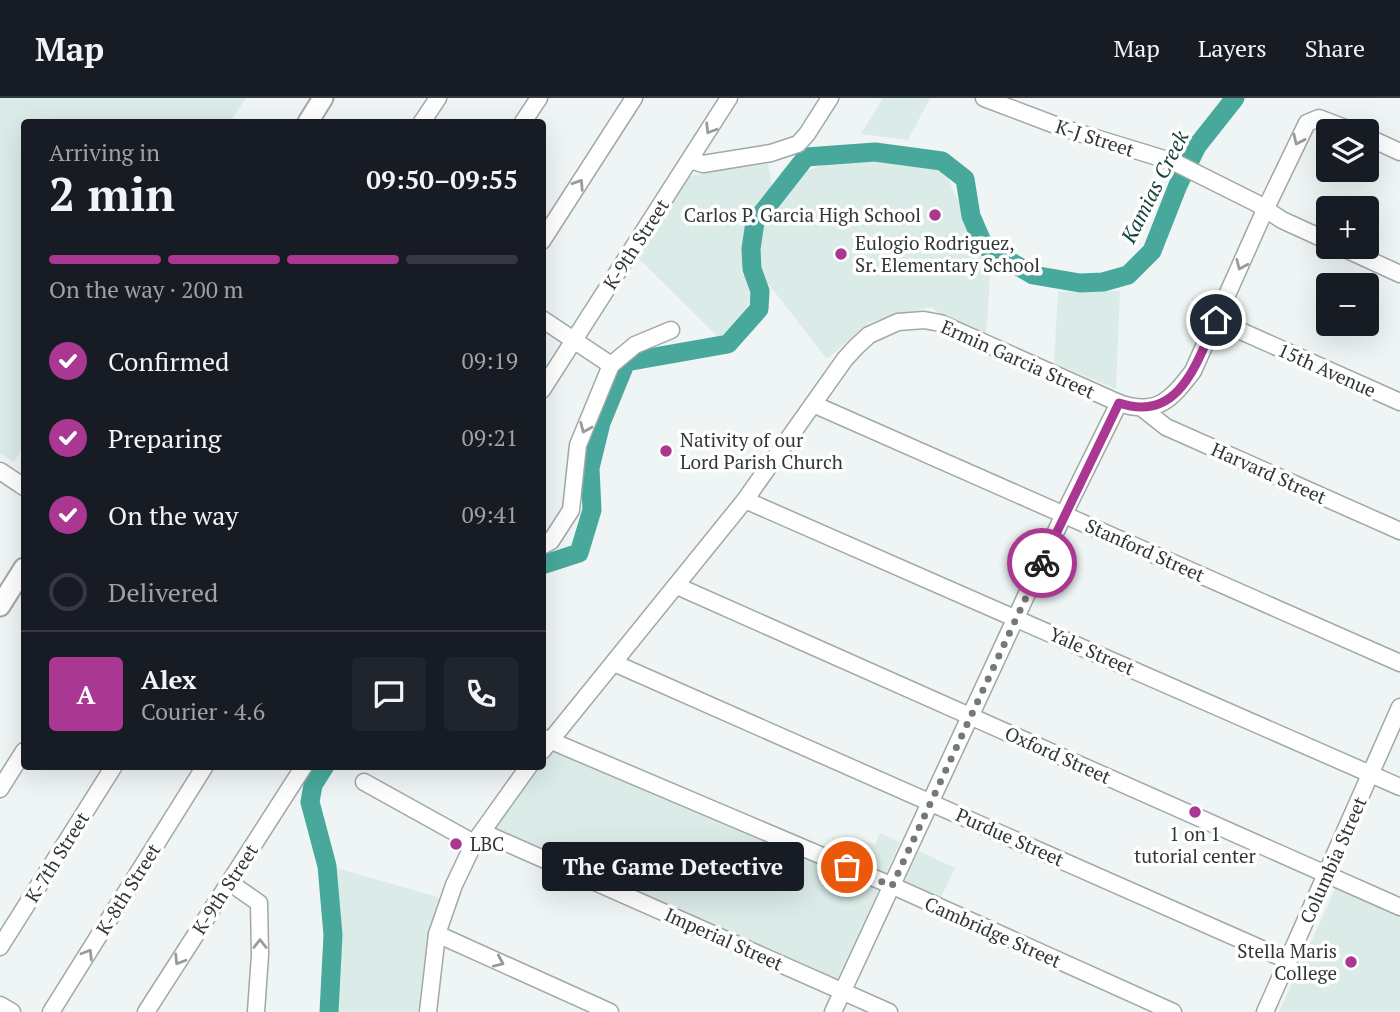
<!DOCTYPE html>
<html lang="en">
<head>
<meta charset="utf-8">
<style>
  :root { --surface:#171b24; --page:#20242c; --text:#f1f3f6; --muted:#9ea1a6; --line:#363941; --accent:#aa3791 }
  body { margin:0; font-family:"PT Serif",serif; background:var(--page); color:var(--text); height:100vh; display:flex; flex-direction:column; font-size:26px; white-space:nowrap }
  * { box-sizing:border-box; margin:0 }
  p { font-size:23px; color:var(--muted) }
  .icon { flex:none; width:38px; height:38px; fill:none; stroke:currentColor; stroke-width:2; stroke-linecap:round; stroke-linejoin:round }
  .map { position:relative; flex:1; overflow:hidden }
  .side { position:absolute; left:21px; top:21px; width:525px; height:651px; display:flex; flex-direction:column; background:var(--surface); border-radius:7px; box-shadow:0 7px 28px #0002 }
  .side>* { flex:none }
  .buttons { position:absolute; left:1316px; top:21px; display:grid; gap:14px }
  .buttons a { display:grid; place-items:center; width:63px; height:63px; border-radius:7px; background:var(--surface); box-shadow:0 7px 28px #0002; font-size:35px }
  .pin { position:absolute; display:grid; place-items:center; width:60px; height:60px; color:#fff; margin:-30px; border:4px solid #fff; border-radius:50%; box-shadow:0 2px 7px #0007 }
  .courier { position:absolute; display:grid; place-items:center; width:70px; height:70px; margin:-35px; border:5px solid #aa3791; border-radius:50%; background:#fff; color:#222; box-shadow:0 2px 9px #0007 }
  .bubble { position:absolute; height:49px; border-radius:7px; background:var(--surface); box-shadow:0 7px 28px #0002; font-size:23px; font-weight:800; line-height:49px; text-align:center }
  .headline em { font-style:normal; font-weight:800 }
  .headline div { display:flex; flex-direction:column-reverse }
  .headline { display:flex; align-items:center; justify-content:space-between; height:119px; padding:0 28px }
  h1 { font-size:46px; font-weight:800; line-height:52px }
  .bar { display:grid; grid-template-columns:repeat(4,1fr); gap:10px 7px; align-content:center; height:84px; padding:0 28px }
  .bar i { height:9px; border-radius:5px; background:var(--line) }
  .bar .selected { background:var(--accent) }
  .bar p { grid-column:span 4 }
  .line { display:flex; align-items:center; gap:18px; padding:0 28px; border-top:2px solid var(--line) }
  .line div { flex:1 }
  .round { display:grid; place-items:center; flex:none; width:74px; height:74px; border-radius:7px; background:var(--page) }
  ol { padding:0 28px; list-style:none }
  li { display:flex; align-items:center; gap:21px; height:77px }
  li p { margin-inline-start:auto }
  li .icon { padding:7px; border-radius:50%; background:var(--accent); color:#fff; stroke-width:4 }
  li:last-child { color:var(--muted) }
  li i { width:38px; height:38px; border:4px solid var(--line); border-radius:50% }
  header { display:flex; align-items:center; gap:42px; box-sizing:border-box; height:98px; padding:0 35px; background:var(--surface); border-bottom:2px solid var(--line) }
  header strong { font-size:33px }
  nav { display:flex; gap:38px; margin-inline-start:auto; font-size:24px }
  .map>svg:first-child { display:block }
  .built { fill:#dbebe8 }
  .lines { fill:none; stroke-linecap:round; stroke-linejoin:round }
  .river { stroke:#47a89b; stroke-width:19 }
  .minor-casing { stroke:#a1a8a7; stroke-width:19 }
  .major-casing { stroke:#a1a8a7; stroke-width:23 }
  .minor { stroke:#fff; stroke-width:16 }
  .major { stroke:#fff; stroke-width:19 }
  .oneway { stroke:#999a9a }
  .done { stroke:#747978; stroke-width:7; stroke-dasharray:0 12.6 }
  .route { stroke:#aa3791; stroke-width:9 }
  .poi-dot { fill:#aa3791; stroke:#fff; stroke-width:2.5 }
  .labels { text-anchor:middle; stroke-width:7; stroke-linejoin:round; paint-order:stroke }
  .street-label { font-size:19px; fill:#333636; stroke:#fff }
  .poi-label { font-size:19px; fill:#333636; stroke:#fff; text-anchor:start }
  .water-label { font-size:21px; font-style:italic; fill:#18443e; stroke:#fff }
</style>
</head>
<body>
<header>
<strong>Map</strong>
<nav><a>Map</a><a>Layers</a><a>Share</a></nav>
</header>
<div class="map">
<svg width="1400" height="914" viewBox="0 0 1400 914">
  <rect width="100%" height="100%" fill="#eef5f4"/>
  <g class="built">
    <polygon points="0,0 246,0 230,24 24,24 24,348 14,364 0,355"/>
    <polygon points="883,0 930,0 908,42 861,36"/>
    <polygon points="767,61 772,86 749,132 741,174 753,190 742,225 721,242 636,158 686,79"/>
    <polygon points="837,62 942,66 990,178 986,236 954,226 931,209 870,224 827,261 759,174 754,144 759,124 796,77"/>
    <polygon points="1120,193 1116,291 1054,265 1058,194"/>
    <polygon points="552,648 879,791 835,886 489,733 537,669 542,668 543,661"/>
    <polygon points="880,735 900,744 886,775 852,760 861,741 875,747"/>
    <polygon points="919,753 955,770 940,801 904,784"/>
    <polygon points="330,768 441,800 419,914 334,914 336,877 333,790"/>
    <polygon points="1337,787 1400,815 1400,914 1279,914"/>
  </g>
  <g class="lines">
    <g class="river">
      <polyline points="542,467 579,455 592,412 590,370 601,325 626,264 728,246 759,211 760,193 752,171 751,151 755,124 806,59 875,54 942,63 965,81 971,118 984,148 1033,177 1080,185 1103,184 1128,177 1152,153 1178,87 1197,48 1235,0"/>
      <polyline points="325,668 313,687 310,704 327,768 333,837 329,914"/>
    </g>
    <g class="minor-casing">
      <g id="minor">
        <polyline points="984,0 1063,30 1174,64 1256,105 1282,122 1328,143"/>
        <polyline points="422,24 438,0"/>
        <polyline points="523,24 539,0"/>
        <polyline points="1367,39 1400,54"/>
        <polyline points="690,62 703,66 771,55 798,46 807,36 830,0"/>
        <polyline points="542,143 634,0"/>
        <polyline points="1341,149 1400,176"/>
        <polyline points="542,221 611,267"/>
        <polyline points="1216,222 1400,304"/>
        <polyline points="542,292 729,0"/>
        <polyline points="813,306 1400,565"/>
        <polyline points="1142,310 1166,329 1400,433"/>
        <polyline points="0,373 24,389"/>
        <polyline points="745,402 1400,689"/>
        <polyline points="542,448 551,443 571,412 578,347 611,267 635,247 671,232"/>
        <polyline points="677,488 1400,809"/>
        <polyline points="614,565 1289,863"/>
        <polyline points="542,639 893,788 1173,914"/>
        <path d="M542,653L745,402L845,261L856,249L869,237L898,224L924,222L940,225L1119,305C1157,318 1171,302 1193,273L1265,112L1307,25L1319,20L1353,33"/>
        <polyline points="364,684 474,745"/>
        <polyline points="0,691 24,653"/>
        <polyline points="482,734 889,914"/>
        <polyline points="229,784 259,805 260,857 256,914"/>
        <polyline points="437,836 610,914"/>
        <polyline points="0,849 114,668"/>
        <polyline points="0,907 12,914"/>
        <polyline points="51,914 205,668"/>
        <polyline points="146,914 304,668"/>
        <polyline points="428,914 437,836 454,787 474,745 529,668"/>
        <polyline points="833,914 1064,416 1119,305"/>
        <polyline points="1265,914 1400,609"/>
      </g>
    </g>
    <g class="major-casing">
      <g id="major">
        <polyline points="308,24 323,0"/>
        <polyline points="0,508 24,470"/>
      </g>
    </g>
    <use href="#minor" class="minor"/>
    <use href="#major" class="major"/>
  </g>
  <defs><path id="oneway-chevron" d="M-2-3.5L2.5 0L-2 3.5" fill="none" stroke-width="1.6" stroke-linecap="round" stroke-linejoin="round" transform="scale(1.75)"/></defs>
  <g class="oneway">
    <use href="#oneway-chevron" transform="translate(710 31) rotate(122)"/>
    <use href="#oneway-chevron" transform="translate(1298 42) rotate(115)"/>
    <use href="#oneway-chevron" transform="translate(579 86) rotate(-57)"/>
    <use href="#oneway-chevron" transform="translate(1241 167) rotate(114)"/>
    <use href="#oneway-chevron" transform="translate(585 330) rotate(113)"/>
    <use href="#oneway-chevron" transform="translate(260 846) rotate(-90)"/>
    <use href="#oneway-chevron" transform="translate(88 856) rotate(-58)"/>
    <use href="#oneway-chevron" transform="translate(179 862) rotate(122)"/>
    <use href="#oneway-chevron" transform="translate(499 864) rotate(24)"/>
  </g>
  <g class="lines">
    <polyline class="done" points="847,769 892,788 1042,465"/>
    <path class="route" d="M1042,465L1119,305C1179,325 1196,266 1216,222"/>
  </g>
  <g class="poi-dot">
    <circle cx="935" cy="117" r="7"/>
    <circle cx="841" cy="156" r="7"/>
    <circle cx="666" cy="353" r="7"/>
    <circle cx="1195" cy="714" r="7"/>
    <circle cx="456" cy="746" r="7"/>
    <circle cx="1351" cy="864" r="7"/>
  </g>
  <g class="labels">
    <g class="street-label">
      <text transform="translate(1095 40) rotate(18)" y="7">K-J Street</text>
      <text transform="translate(636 146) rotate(-57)" y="7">K-9th Street</text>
      <text transform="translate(1018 261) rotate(24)" y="7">Ermin Garcia Street</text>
      <text transform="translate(1327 272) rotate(24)" y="7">15th Avenue</text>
      <text transform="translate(1269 375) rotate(24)" y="7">Harvard Street</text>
      <text transform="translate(1145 452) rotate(24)" y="7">Stanford Street</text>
      <text transform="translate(1092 553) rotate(24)" y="7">Yale Street</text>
      <text transform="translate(1058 657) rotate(24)" y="7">Oxford Street</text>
      <text transform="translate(1010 739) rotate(24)" y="7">Purdue Street</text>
      <text transform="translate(57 759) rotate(-58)" y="7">K-7th Street</text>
      <text transform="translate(1333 762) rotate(-66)" y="7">Columbia Street</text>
      <text transform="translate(128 791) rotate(-58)" y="7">K-8th Street</text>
      <text transform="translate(225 791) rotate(-57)" y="7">K-9th Street</text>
      <text transform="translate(993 834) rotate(24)" y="7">Cambridge Street</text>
      <text transform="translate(724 841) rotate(24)" y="7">Imperial Street</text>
    </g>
    <g class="poi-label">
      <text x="921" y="124" text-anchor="end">Carlos P. Garcia High School</text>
      <text x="855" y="152">Eulogio Rodriguez,<tspan x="855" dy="22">Sr. Elementary School</tspan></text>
      <text x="680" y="349">Nativity of our<tspan x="680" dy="22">Lord Parish Church</tspan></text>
      <text x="1195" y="743" text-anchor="middle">1 on 1<tspan x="1195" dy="22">tutorial center</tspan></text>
      <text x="470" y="753">LBC</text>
      <text x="1337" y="860" text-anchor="end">Stella Maris<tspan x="1337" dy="22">College</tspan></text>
    </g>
    <g class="water-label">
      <text transform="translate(1155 89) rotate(-63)" y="7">Kamias Creek</text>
    </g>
  </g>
</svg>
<div class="buttons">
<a><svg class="icon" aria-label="layers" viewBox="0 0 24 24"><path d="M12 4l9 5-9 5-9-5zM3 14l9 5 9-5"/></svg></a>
<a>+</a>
<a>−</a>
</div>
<div class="pin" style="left:847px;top:769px;background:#ea580c"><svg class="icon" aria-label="bag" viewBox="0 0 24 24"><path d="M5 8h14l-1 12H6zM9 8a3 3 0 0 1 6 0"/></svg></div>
<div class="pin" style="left:1216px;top:222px;background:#1f2937"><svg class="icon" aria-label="home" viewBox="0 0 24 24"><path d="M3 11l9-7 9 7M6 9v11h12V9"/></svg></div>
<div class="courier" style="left:1042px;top:465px"><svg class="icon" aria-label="bike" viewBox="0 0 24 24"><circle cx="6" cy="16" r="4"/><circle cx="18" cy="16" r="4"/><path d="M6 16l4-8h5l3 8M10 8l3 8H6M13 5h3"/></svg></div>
<div class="bubble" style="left:542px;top:744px;width:262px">The Game Detective</div>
<section class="side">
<div class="headline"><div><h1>2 min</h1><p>Arriving in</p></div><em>09:50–09:55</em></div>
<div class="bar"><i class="selected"></i><i class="selected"></i><i class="selected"></i><i></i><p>On the way · 200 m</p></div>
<ol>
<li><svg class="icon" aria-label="check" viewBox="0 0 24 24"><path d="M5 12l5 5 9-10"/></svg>Confirmed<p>09:19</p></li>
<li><svg class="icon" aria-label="check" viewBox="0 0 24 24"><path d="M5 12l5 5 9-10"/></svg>Preparing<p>09:21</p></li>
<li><svg class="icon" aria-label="check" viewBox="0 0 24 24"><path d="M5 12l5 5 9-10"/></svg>On the way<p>09:41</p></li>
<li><i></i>Delivered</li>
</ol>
<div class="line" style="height:126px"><b class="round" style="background:var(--accent);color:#fff">A</b><div><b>Alex</b><p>Courier · 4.6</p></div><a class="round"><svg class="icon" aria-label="chat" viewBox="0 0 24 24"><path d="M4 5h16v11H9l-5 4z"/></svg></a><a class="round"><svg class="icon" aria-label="phone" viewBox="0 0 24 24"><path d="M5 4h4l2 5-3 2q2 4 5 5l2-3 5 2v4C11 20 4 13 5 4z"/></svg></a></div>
</section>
</div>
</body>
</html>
